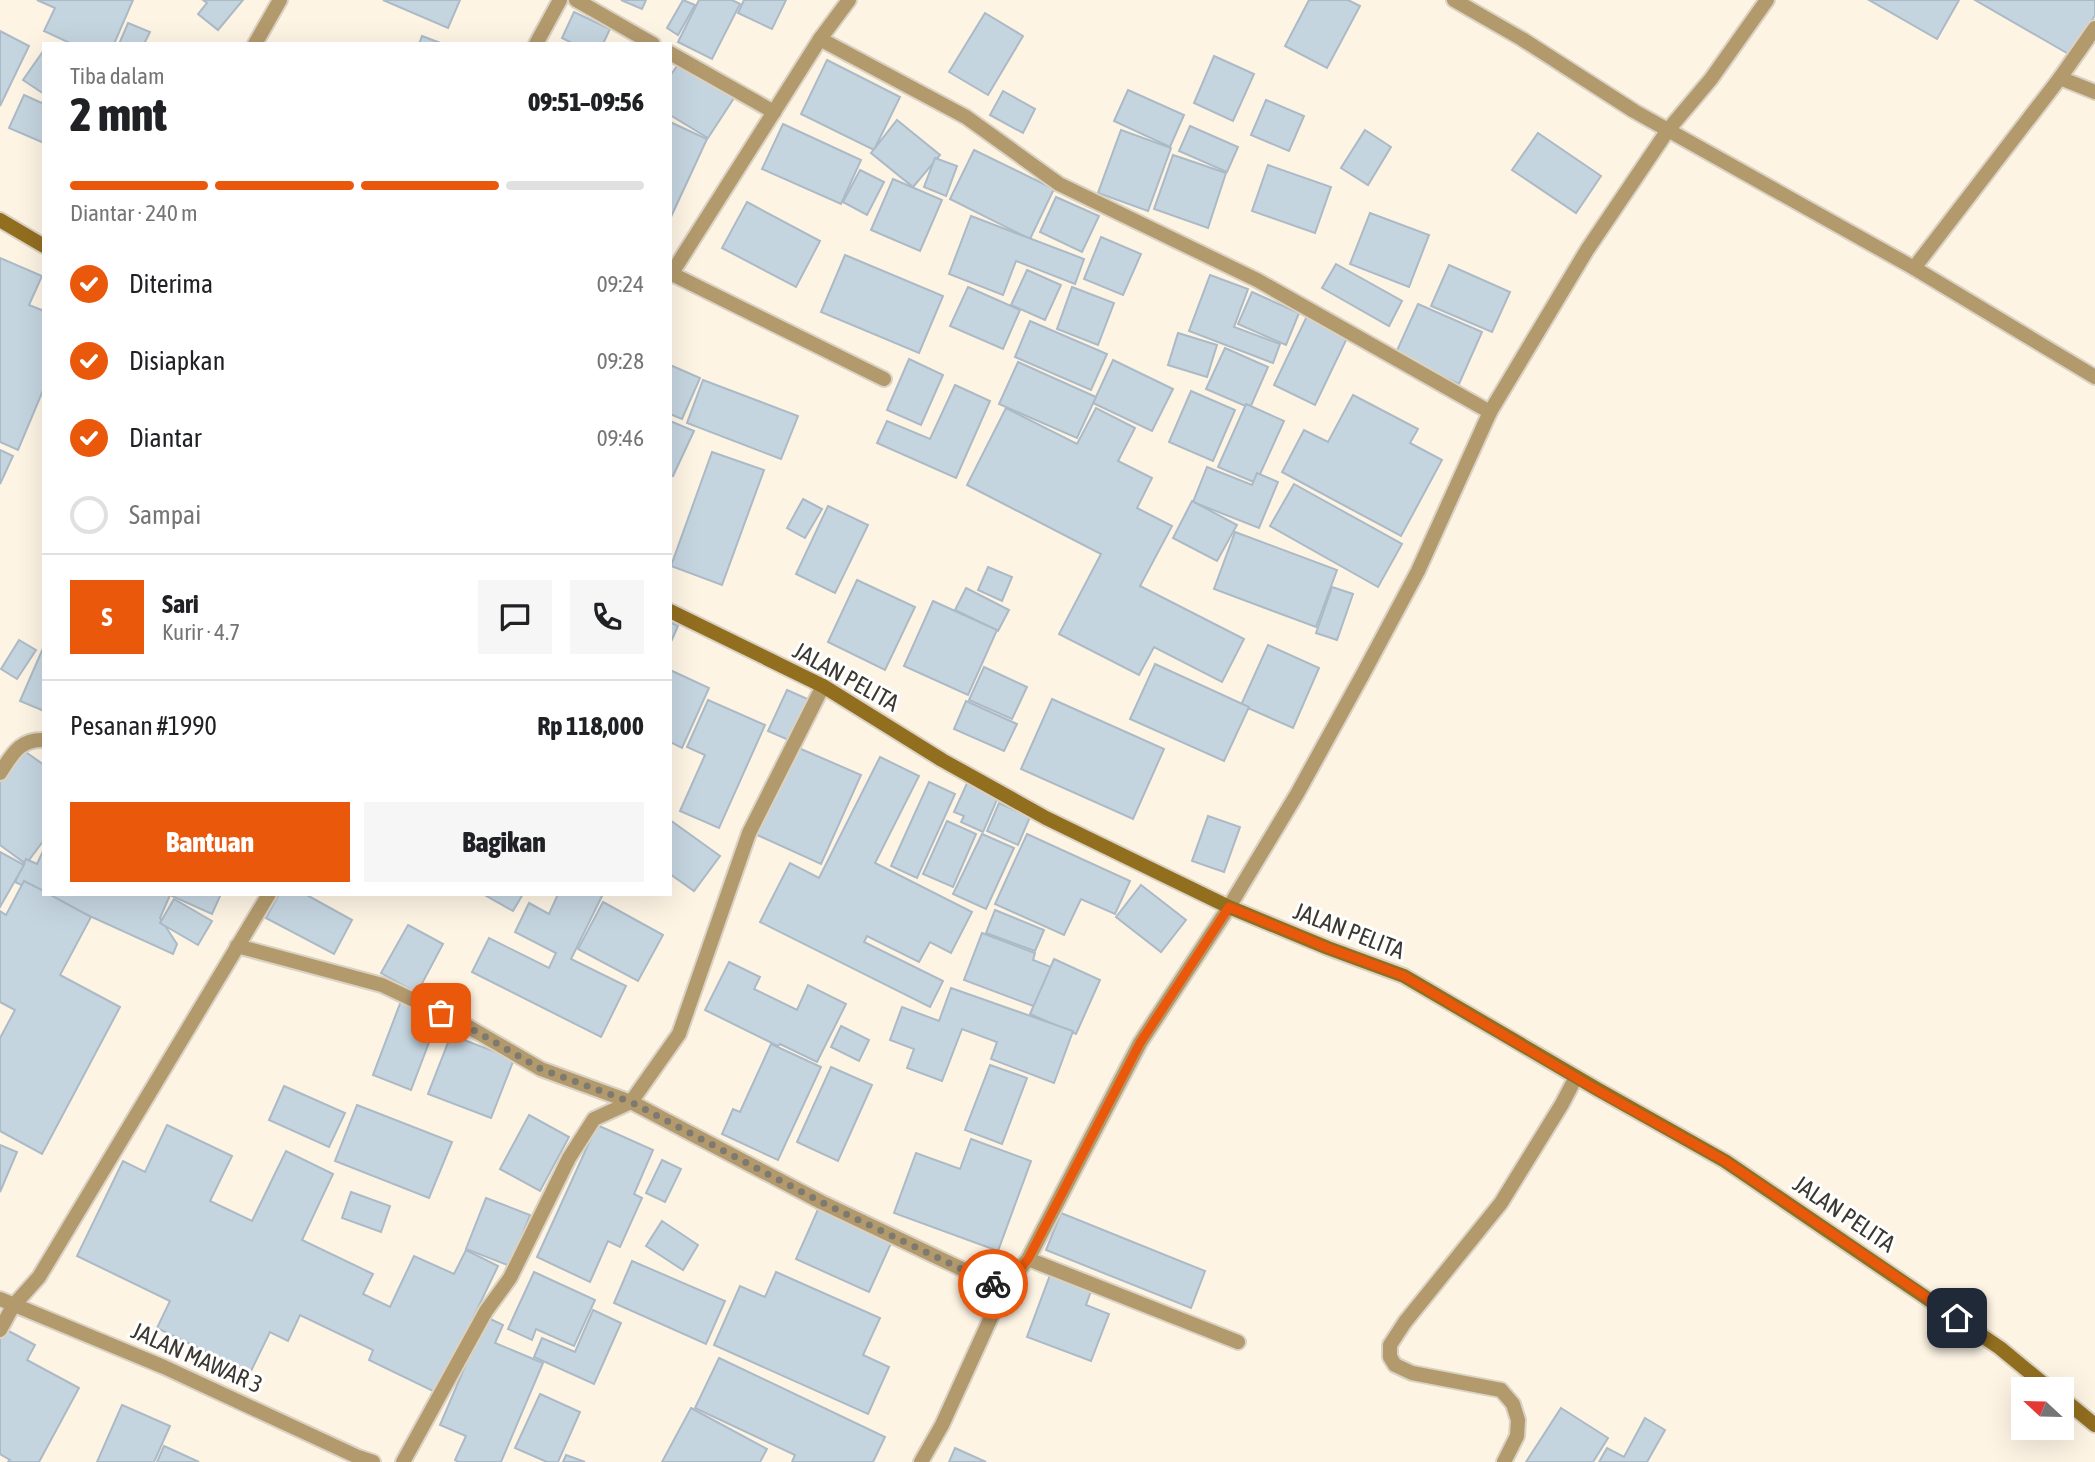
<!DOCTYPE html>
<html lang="id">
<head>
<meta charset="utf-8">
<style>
  :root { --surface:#fff; --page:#f6f6f6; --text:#202124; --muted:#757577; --line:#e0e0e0; --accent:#ea580c }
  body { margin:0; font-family:"Asap Condensed",sans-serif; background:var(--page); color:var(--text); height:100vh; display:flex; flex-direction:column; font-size:26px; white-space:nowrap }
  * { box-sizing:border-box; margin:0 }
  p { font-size:23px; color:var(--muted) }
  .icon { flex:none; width:38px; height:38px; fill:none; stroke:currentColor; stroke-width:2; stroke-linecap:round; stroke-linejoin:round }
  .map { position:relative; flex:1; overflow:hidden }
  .details { position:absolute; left:42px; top:42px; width:630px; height:854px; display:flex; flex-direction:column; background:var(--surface); border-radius:0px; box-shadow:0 7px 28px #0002 }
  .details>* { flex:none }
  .needle { width:46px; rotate:292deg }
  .fabs { position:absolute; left:2011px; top:1377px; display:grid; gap:14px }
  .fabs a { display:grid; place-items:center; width:63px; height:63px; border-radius:0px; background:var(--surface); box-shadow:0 7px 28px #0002; font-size:35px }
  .pin { position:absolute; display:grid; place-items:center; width:60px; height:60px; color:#fff; margin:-30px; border-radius:14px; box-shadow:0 4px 10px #0006 }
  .courier { position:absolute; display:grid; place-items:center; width:70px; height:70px; margin:-35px; border:5px solid #ea580c; border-radius:50%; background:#fff; color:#222; box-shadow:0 2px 9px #0007 }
  .head em { font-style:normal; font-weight:800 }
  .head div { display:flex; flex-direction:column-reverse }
  .head { display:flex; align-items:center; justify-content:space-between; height:119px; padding:0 28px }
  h1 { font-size:46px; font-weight:800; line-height:52px }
  .bar { display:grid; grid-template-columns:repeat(4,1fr); gap:10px 7px; align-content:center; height:84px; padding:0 28px }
  .bar i { height:9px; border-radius:5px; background:var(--line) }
  .bar .selected { background:var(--accent) }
  .bar p { grid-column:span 4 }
  .line { display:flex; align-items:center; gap:18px; padding:0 28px; border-top:2px solid var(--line) }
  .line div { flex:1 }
  .round { display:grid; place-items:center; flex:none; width:74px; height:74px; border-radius:0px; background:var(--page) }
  ol { padding:0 28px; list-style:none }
  li { display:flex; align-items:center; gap:21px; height:77px }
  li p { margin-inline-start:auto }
  li .icon { padding:7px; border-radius:50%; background:var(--accent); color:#fff; stroke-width:4 }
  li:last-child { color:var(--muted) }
  li i { width:38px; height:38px; border:4px solid var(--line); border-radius:50% }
  .button { display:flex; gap:14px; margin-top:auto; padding:14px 28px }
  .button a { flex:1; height:80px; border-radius:0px; background:var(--accent); color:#fff; font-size:28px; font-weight:800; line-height:80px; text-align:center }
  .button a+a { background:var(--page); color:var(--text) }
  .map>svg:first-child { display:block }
  .building { fill:#c5d5e0; stroke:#abbac6; stroke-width:2 }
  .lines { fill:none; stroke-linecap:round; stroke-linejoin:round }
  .street-casing { stroke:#dad2c4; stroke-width:18 }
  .secondary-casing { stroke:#dad2c4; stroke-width:18 }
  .street { stroke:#b39a6d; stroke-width:14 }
  .secondary { stroke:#926e1f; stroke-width:14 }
  .done { stroke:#7f7a70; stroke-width:7; stroke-dasharray:0 12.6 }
  .route { stroke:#ea580c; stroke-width:9 }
  .labels { text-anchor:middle; stroke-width:6; stroke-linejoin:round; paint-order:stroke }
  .street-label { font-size:24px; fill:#3b3831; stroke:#fff }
</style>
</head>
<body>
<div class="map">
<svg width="2095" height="1462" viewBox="0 0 2095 1462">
  <rect width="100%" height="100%" fill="#fdf4e4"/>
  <g class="building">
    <polygon points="37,0 133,0 114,44 72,44 44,31 55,8"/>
    <polygon points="203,0 243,0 218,30 198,14 207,3"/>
    <polygon points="383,0 460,0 448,28"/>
    <polygon points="621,0 646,0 642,9"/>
    <polygon points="683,0 695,5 678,35 667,28"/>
    <polygon points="699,0 732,0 740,4 712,59 678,42"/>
    <polygon points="744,0 786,0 772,29 738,13"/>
    <polygon points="1309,0 1348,0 1360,6 1327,68 1285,46"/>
    <polygon points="1869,0 1959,0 1937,39"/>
    <polygon points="1975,0 2095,0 2095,15 2072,56"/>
    <polygon points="574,12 610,29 603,44 574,44 562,38"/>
    <polygon points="985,13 1023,36 988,95 949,72"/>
    <polygon points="128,23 150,32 144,44 119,44"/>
    <polygon points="0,31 29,46 0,106"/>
    <polygon points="422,36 443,44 419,44"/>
    <polygon points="44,50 44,94 23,80"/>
    <polygon points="1214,56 1254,74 1233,121 1194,103"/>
    <polygon points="827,60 900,97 874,150 801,114"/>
    <polygon points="679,63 734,98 708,138 670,115 670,76"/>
    <polygon points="1128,90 1184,115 1170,147 1114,121"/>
    <polygon points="1003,91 1035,109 1023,133 990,115"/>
    <polygon points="24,95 44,104 44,143 9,128"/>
    <polygon points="1266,100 1304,116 1289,151 1251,135"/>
    <polygon points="897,120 940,155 913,187 871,153"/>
    <polygon points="670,122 707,139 670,219"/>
    <polygon points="783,124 861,160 841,204 762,169"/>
    <polygon points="1190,126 1238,147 1227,172 1179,151"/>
    <polygon points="1121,130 1171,148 1148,211 1098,193"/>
    <polygon points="1365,130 1391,147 1368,185 1341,168"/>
    <polygon points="1538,133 1601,176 1576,213 1512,170"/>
    <polygon points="974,150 1054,189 1030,239 950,199"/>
    <polygon points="1173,155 1226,173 1208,228 1154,209"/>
    <polygon points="935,158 957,166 946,196 924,187"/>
    <polygon points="1268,165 1331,187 1315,233 1252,211"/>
    <polygon points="860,170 884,182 867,215 843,202"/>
    <polygon points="893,179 942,200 920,251 871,230"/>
    <polygon points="1056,197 1099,216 1082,252 1040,232"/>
    <polygon points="747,202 820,241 796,287 722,248"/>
    <polygon points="1370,213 1429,235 1409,287 1350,264"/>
    <polygon points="971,216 1084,259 1075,284 1016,261 1003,295 949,274"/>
    <polygon points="1101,237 1141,254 1123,295 1084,279"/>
    <polygon points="845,255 943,296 919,353 821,312"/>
    <polygon points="0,258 42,276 29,305 44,311 44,388 18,450 0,442"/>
    <polygon points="1336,264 1402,301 1389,326 1322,288"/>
    <polygon points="1449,265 1510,292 1492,332 1431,306"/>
    <polygon points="1027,270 1061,285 1045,320 1011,305"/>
    <polygon points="1210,275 1248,289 1234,327 1280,344 1273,363 1189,331"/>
    <polygon points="968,287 1020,310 1003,349 950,326"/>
    <polygon points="1072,287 1114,303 1098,345 1057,329"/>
    <polygon points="1252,292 1299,313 1286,345 1238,324"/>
    <polygon points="1418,304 1482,332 1459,384 1395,355"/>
    <polygon points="1307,316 1348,336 1315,405 1274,385"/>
    <polygon points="1030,321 1107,354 1091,390 1015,357"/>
    <polygon points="1178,333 1217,345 1207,377 1168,365"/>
    <polygon points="1225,348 1268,367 1250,408 1206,389"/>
    <polygon points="909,359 943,375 921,425 887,410"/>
    <polygon points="1113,360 1173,389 1152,431 1093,403"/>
    <polygon points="1018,362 1096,397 1077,438 999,404"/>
    <polygon points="670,365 700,378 682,419 670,414"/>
    <polygon points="703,380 798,416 781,459 687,423"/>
    <polygon points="955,385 990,401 956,478 877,443 887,421 930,439"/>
    <polygon points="1191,391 1235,410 1213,461 1169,442"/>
    <polygon points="1353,395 1418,429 1410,443 1442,460 1401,536 1282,472 1304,430 1328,442"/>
    <polygon points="1246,404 1284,421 1256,483 1218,467"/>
    <polygon points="1006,408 1077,444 1096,408 1135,428 1118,461 1152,478 1137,508 1172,526 1140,586 1244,639 1222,682 1154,647 1139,675 1059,634 1101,554 967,485"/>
    <polygon points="670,421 694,431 673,476 670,475"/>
    <polygon points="0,450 13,456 0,484"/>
    <polygon points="712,452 764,470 722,585 671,566"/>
    <polygon points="1207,467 1252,485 1257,473 1278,482 1259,528 1193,502"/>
    <polygon points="1294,484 1402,544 1378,587 1270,526"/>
    <polygon points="803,499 822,509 805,538 787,528"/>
    <polygon points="1192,501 1237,525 1217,561 1173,538"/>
    <polygon points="828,506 868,525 835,593 796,574"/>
    <polygon points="1235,532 1337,570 1316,627 1214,589"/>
    <polygon points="988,567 1012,577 1002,601 978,590"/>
    <polygon points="857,580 915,607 885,670 828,642"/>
    <polygon points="1332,587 1353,594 1337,640 1316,633"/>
    <polygon points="966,588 1009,610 998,631 955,610"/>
    <polygon points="933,601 997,630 968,695 904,666"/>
    <polygon points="670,622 678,626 670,644"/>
    <polygon points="19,640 36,650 17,679 1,669"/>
    <polygon points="1268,645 1319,668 1293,728 1241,705"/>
    <polygon points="44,646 44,711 20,701"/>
    <polygon points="1155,664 1249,707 1224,761 1130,719"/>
    <polygon points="984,667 1027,687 1012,719 969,700"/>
    <polygon points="670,670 709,688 682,748 670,742"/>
    <polygon points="787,690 812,701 793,742 768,731"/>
    <polygon points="1052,699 1164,749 1133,819 1021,769"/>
    <polygon points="708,700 765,725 719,828 680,811 705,755 687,747"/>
    <polygon points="966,701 1017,724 1004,751 954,729"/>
    <polygon points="794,746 861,775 821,864 755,834"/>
    <polygon points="23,750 44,765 44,840 26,864 0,845 0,782"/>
    <polygon points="880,757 919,776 875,863 972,912 951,953 930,942 919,962 867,936 864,942 943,981 930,1007 760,922 790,863 819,878"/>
    <polygon points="968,781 999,795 983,832 961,822 964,816 954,812"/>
    <polygon points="929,782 955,794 917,878 891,866"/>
    <polygon points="999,803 1030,817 1018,845 987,831"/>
    <polygon points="1208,816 1240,827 1224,872 1192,861"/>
    <polygon points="670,820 720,856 694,891 670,874"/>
    <polygon points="947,821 976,834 953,887 923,874"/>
    <polygon points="982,834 1014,848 986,909 953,894"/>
    <polygon points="1027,834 1130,881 1115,914 1081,899 1064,935 995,904"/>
    <polygon points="44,849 44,894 221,894 212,914 170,895 160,918 177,944 173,954 15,882 26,859 37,864"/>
    <polygon points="0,852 24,865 0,907"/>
    <polygon points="24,881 44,891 44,894 49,894 91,917 60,975 120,1007 42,1154 0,1131 0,1038 15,1010 0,1002 0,911 6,915"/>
    <polygon points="1141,885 1186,920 1161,952 1116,917"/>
    <polygon points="279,894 305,894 352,920 334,954 266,918"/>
    <polygon points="483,894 523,894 513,911"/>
    <polygon points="558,894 603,894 571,959 626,986 601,1037 472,972 489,938 549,968 556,953 515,932 529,903 549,914"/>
    <polygon points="174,899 212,921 198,945 160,923"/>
    <polygon points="603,902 663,935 638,981 578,949"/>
    <polygon points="995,910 1044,930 1035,951 986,933"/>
    <polygon points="408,925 443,944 417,993 381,973"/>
    <polygon points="982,933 1035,953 1033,960 1051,967 1036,1007 964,980"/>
    <polygon points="1054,959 1100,980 1076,1034 1030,1014"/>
    <polygon points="729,962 760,977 754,989 797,1010 808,985 846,1004 817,1062 780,1044 778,1046 705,1010"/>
    <polygon points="951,988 1073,1031 1054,1083 991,1059 997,1042 962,1029 942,1081 907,1068 914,1049 890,1040 902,1007 939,1021"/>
    <polygon points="401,1001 439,1016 411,1090 373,1075"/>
    <polygon points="841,1026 869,1040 859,1061 831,1047"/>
    <polygon points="451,1035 514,1059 491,1118 428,1094"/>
    <polygon points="771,1044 821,1067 778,1160 722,1134 733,1109 740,1112"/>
    <polygon points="990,1065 1027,1078 1002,1144 965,1130"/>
    <polygon points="831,1067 872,1085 838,1161 797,1142"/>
    <polygon points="284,1086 345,1113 329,1147 269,1120"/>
    <polygon points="357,1105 452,1142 429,1198 335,1161"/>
    <polygon points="529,1115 569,1137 540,1191 500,1169"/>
    <polygon points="167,1125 232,1156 210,1201 252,1221 286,1151 333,1174 302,1240 373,1274 363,1294 390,1307 414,1256 454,1274 466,1250 498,1266 437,1393 369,1360 373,1350 300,1315 288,1341 270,1332 250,1373 157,1328 170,1301 77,1256 123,1161 145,1172"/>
    <polygon points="597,1125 653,1150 634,1194 642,1198 620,1247 608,1241 590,1282 537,1257"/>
    <polygon points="971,1139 1031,1161 998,1251 894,1213 916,1153 960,1169"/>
    <polygon points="0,1145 17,1152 0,1192"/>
    <polygon points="662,1160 681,1169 665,1202 646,1193"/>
    <polygon points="351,1192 390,1206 381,1232 342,1218"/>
    <polygon points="486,1198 530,1215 510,1266 466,1249"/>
    <polygon points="819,1207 892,1241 869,1292 796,1259"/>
    <polygon points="1061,1213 1205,1271 1191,1308 1046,1250"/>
    <polygon points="662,1221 698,1245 683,1270 646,1246"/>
    <polygon points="632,1261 725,1301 706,1344 614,1303"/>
    <polygon points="534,1272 595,1300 574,1346 536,1329 532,1340 508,1329"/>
    <polygon points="776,1272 880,1318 863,1355 889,1367 868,1414 714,1345 740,1286 765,1297"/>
    <polygon points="1050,1275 1091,1291 1086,1305 1109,1314 1091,1361 1027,1337"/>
    <polygon points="593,1310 621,1323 594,1384 534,1357 542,1338 575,1352"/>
    <polygon points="486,1317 503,1325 495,1343 543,1363 501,1462 459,1462 455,1460 466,1436 440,1425"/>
    <polygon points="3,1328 35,1345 27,1360 79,1388 39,1462 8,1462 10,1460 0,1454 0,1334"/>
    <polygon points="719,1358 885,1437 873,1462 792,1462 795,1455 695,1408"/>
    <polygon points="540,1394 580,1412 558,1462 547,1462 515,1448"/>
    <polygon points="122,1405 170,1426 154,1462 97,1462"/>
    <polygon points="691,1408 767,1449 760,1462 662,1462"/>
    <polygon points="1561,1408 1608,1438 1593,1462 1526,1462"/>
    <polygon points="1645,1418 1665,1430 1647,1462 1599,1462 1607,1448 1624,1457"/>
    <polygon points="164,1446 199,1462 157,1462"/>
    <polygon points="955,1448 986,1462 949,1462"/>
    <polygon points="566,1455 585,1462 563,1462"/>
  </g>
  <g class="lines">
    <g class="street-casing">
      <g id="street">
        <polyline points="576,0 653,44"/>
        <polyline points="1454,0 1522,39 1634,111 1914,268 2095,377"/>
        <polyline points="820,39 966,117 1059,184 1257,280 1490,412"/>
        <polyline points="255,44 280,0"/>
        <polyline points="536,44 560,0"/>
        <polyline points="670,53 774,112"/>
        <polyline points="2060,78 2095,92"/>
        <polyline points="1914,268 2060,78 2095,28"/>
        <polyline points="672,274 884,379"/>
        <polyline points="670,276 820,39 849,0"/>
        <path d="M0,773C12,755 19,739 44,740"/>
        <polyline points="237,946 382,985 460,1022 541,1069 631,1102 821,1202 1004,1289"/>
        <polyline points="1028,1259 1238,1342"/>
        <polyline points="0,1299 164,1367 358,1457 373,1462"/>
        <polyline points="0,1330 13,1306 39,1277 269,894"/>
        <polyline points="403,1462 486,1311 510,1278 569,1158 594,1119 631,1102 679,1034 749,833 823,686"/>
        <polyline points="921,1462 942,1425 1004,1289 1028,1259 1140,1043 1229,907 1297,794 1363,674 1418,571 1490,412 1587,250 1668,130 1711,79 1767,0"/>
        <polyline points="1504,1462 1517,1436 1518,1420 1513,1404 1501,1390 1412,1373 1395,1365 1390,1357 1390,1345 1405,1322 1501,1203 1562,1104 1576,1077"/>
      </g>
    </g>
    <g class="secondary-casing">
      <g id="secondary">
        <polyline points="0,220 44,246"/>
        <polyline points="670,611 823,686 942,760 1046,818 1229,907 1328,948 1404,976 1597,1089 1725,1161 2000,1348 2051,1390"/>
        <polyline points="2062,1398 2095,1425"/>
      </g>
    </g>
    <use href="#street" class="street"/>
    <use href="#secondary" class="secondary"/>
  </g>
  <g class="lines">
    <polyline class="done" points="441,1013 460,1022 541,1069 631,1102 821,1202 993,1284"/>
    <polyline class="route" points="993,1284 1004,1289 1028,1259 1140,1043 1229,907 1328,948 1404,976 1597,1090 1725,1161 1957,1318"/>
  </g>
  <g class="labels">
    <g class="street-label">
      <text transform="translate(846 677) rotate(29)" y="8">JALAN PELITA</text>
      <text transform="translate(1349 931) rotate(21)" y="8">JALAN PELITA</text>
      <text transform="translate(1844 1214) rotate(34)" y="8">JALAN PELITA</text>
      <text transform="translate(197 1358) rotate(24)" y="8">JALAN MAWAR 3</text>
    </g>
  </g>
</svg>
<div class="fabs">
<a><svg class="needle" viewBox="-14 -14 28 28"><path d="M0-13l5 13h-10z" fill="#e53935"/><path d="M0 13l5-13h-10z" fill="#757577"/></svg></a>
</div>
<div class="pin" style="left:441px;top:1013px;background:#ea580c"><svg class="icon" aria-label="bag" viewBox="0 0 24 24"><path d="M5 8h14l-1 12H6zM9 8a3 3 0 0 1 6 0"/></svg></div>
<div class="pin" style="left:1957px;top:1318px;background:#1f2937"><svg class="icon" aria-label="home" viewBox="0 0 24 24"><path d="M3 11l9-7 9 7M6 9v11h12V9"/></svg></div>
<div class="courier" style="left:993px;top:1284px"><svg class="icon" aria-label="bike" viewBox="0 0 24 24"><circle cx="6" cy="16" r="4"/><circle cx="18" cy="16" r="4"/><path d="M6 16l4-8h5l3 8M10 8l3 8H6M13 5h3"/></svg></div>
<section class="details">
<div class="head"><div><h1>2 mnt</h1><p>Tiba dalam</p></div><em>09:51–09:56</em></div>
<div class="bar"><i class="selected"></i><i class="selected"></i><i class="selected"></i><i></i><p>Diantar · 240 m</p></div>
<ol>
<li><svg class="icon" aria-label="check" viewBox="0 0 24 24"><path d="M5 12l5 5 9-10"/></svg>Diterima<p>09:24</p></li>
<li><svg class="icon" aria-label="check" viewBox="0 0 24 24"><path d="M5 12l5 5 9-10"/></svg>Disiapkan<p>09:28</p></li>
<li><svg class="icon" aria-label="check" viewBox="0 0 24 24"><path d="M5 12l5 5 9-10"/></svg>Diantar<p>09:46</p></li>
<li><i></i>Sampai</li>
</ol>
<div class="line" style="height:126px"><b class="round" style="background:var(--accent);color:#fff">S</b><div><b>Sari</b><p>Kurir · 4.7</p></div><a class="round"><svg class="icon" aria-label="chat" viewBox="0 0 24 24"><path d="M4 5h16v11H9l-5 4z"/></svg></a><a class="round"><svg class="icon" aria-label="phone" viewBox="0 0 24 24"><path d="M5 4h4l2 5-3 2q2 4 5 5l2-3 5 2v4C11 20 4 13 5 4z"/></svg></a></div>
<div class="line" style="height:91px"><div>Pesanan #1990</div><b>Rp 118,000</b></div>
<div class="button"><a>Bantuan</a><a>Bagikan</a></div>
</section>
</div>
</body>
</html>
